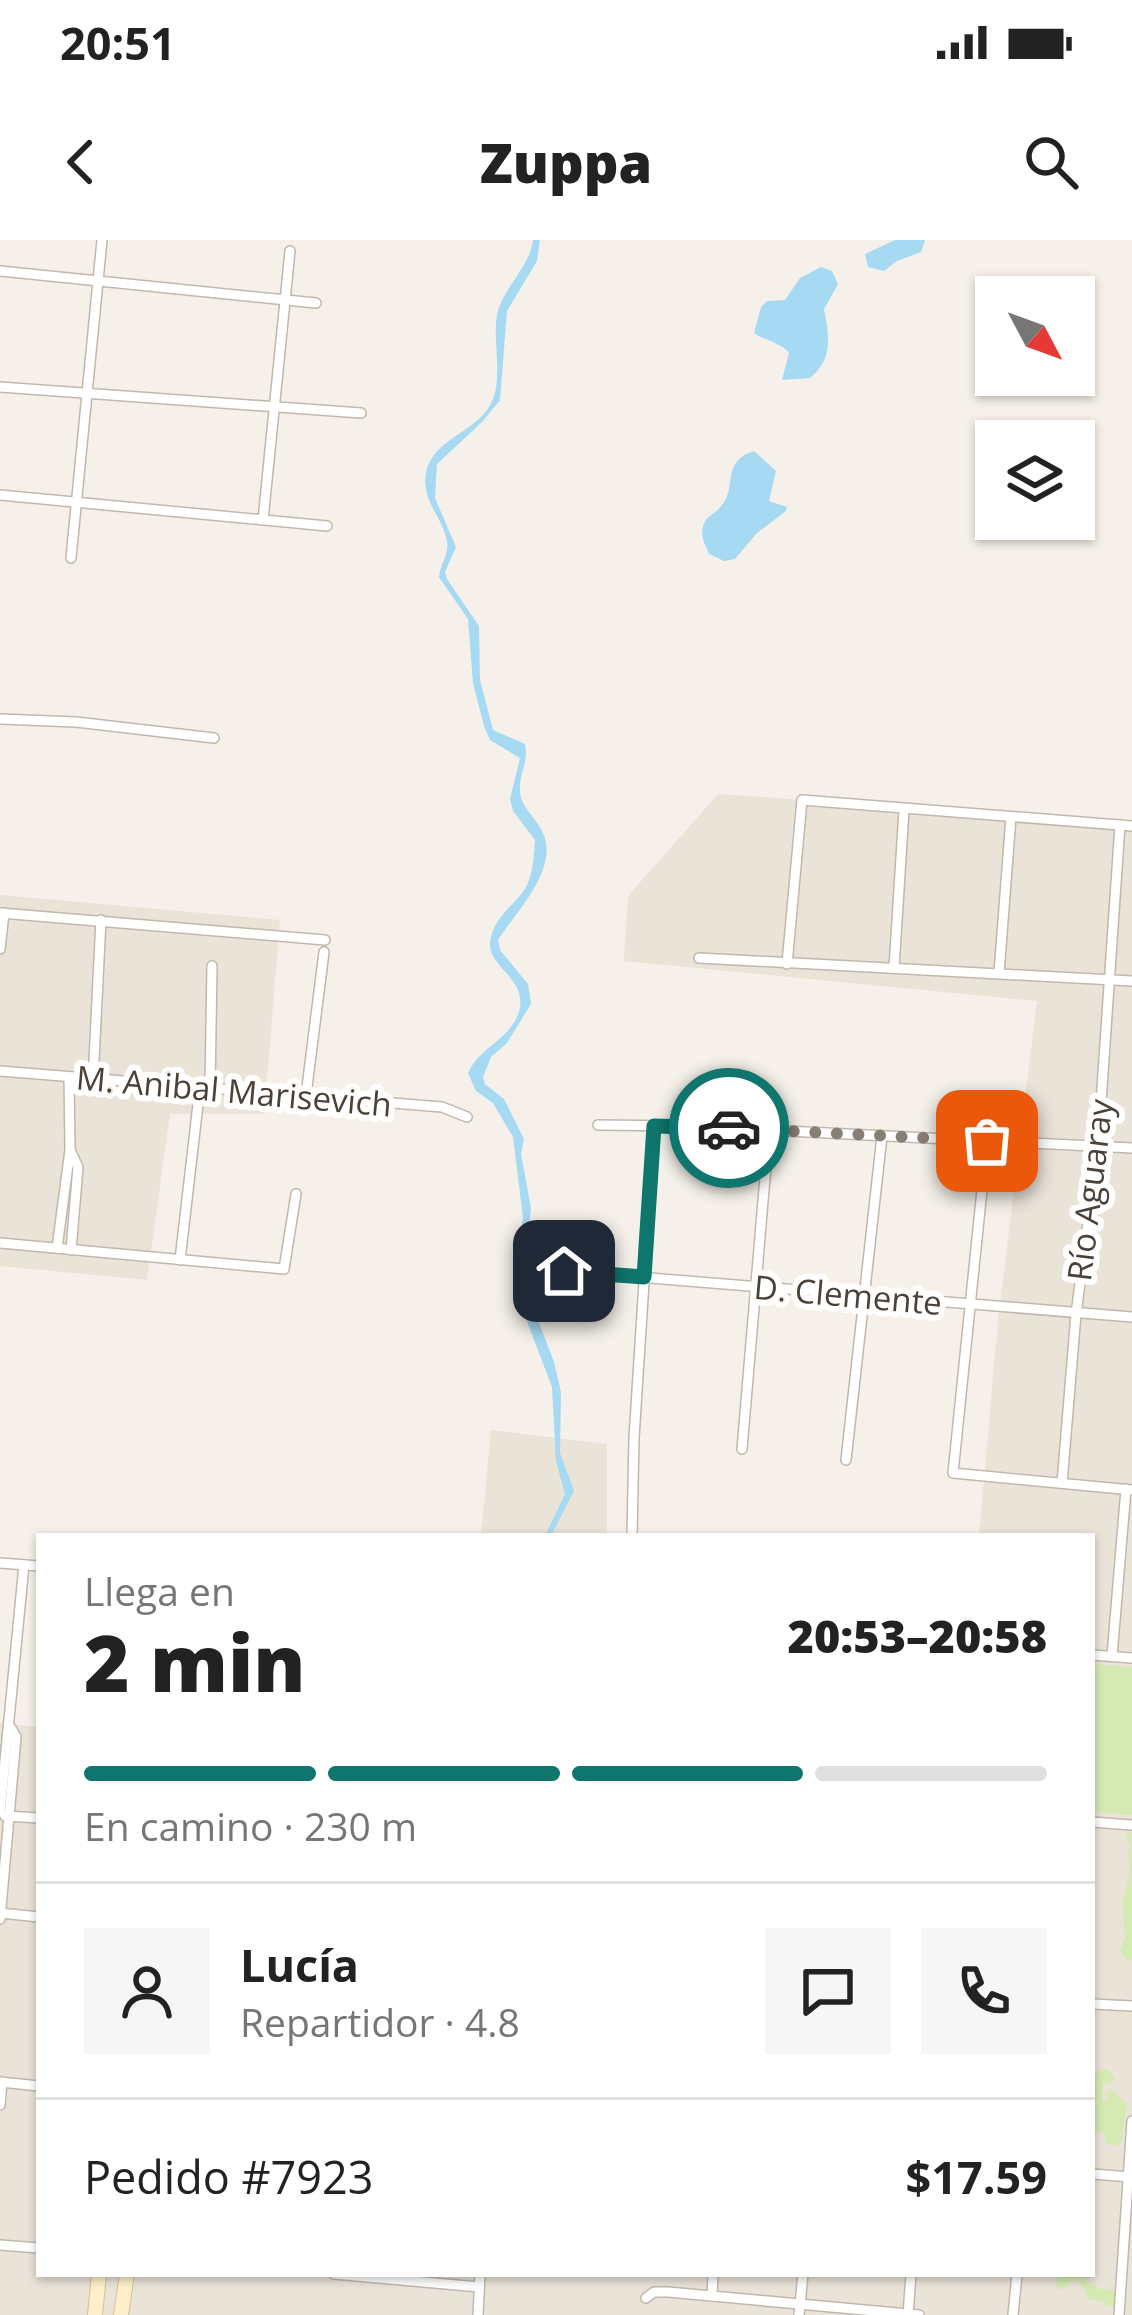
<!DOCTYPE html>
<html lang="es">
<head>
<meta charset="utf-8">
<style>
  :root { --surface:#fff; --page:#f6f6f6; --text:#222; --muted:#767676; --line:#e0e0e0; --accent:#0f766e }
  body { margin:0; font-family:"Open Sans",sans-serif; background:var(--page); color:var(--text); height:100vh; display:flex; flex-direction:column; font-size:45px; white-space:nowrap }
  * { box-sizing:border-box; margin:0 }
  p { font-size:39px; color:var(--muted) }
  .icon { flex:none; width:66px; height:66px; fill:none; stroke:currentColor; stroke-width:2; stroke-linecap:round; stroke-linejoin:round }
  .map { position:relative; flex:1; overflow:hidden }
  .panel { position:absolute; left:36px; top:1293px; width:1059px; height:744px; display:flex; flex-direction:column; background:var(--surface); border-radius:0px; box-shadow:0 3px 9px #0004 }
  .panel>* { flex:none }
  .needle { width:78px; rotate:131deg }
  .controls { position:absolute; left:975px; top:36px; display:grid; gap:24px }
  .controls a { display:grid; place-items:center; width:120px; height:120px; border-radius:0px; background:var(--surface); box-shadow:0 3px 9px #0004; font-size:60px }
  .pin { position:absolute; display:grid; place-items:center; width:102px; height:102px; color:#fff; margin:-51px; border-radius:24px; box-shadow:0 6px 18px #0006 }
  .courier { position:absolute; display:grid; place-items:center; width:120px; height:120px; margin:-60px; border:9px solid #0f766e; border-radius:50%; background:#fff; color:#222; box-shadow:0 3px 15px #0007 }
  .overview em { font-style:normal; font-weight:800 }
  .overview div { display:flex; flex-direction:column-reverse }
  .overview { display:flex; align-items:center; justify-content:space-between; height:204px; padding:0 48px }
  h1 { font-size:78px; font-weight:800; line-height:90px }
  .bar { display:grid; grid-template-columns:repeat(4,1fr); gap:18px 12px; align-content:center; height:144px; padding:0 48px }
  .bar i { height:15px; border-radius:9px; background:var(--line) }
  .bar .current { background:var(--accent) }
  .bar p { grid-column:span 4 }
  .line { display:flex; align-items:center; gap:30px; padding:0 48px; border-top:3px solid var(--line) }
  .line div { flex:1 }
  .round { display:grid; place-items:center; flex:none; width:126px; height:126px; border-radius:0px; background:var(--page) }
  .status { display:flex; justify-content:space-between; align-items:center; height:84px; padding:0 60px; background:var(--surface); direction:ltr }
  .status svg { height:33px; fill:currentColor }
  header { display:flex; justify-content:space-between; align-items:center; height:156px; padding:0 48px; background:var(--surface); font-size:54px; font-weight:800 }
  .map>svg:first-child { display:block }
  .residential { fill:#e9e3d8 }
  .green { fill:#d5eab2 }
  .water { fill:#a6d9f2 }
  .lines { fill:none; stroke-linecap:round; stroke-linejoin:round }
  .minor-casing { stroke:#c1b8ac; stroke-width:12 }
  .secondary-casing { stroke:#d6c199; stroke-width:16 }
  .minor { stroke:#fff; stroke-width:9 }
  .secondary { stroke:#ffeeca; stroke-width:14 }
  .done { stroke:#867f76; stroke-width:12; stroke-dasharray:0 21.6 }
  .route { stroke:#0f766e; stroke-width:15 }
  .labels { text-anchor:middle; stroke-width:12; stroke-linejoin:round; paint-order:stroke }
  .street-label { font-size:33px; fill:#4a4138; stroke:#fff }
</style>
</head>
<body>
<div class="status"><b>20:51</b><svg viewBox="0 0 49 12"><path d="M0 12V9h3v3zM5 12V6h3v6zM10 12V3h3v9zM15 12V0h3v12zM26 1h20v11H26zM47 4h2v5h-2z"/></svg></div>
<header><svg class="icon" aria-label="back" viewBox="0 0 24 24"><path d="M15 5l-7 7 7 7"/></svg>Zuppa<svg class="icon" aria-label="search" viewBox="0 0 24 24"><circle cx="10" cy="10" r="6"/><path d="M15 15l6 6"/></svg></header>
<div class="map">
<svg width="1132" height="2075" viewBox="0 0 1132 2075">
  <rect width="100%" height="100%" fill="#f5f1ea"/>
  <g class="residential">
    <polygon points="718,554 1132,582 1132,2075 0,2075 0,1483 39,1487 39,2034 1092,2034 1092,1296 979,1296 998,1081 1037,761 624,721 628,656"/>
    <polygon points="0,655 280,680 264,874 170,874 147,1040 0,1026"/>
    <polygon points="491,1190 607,1204 607,1296 481,1296"/>
  </g>
  <g class="green">
    <polygon points="1092,1424 1132,1427 1132,1575 1092,1572"/>
    <polygon points="1132,1591 1132,1719 1128,1721 1120,1711 1125,1698 1122,1662 1130,1634 1128,1612 1131,1606 1126,1596"/>
    <polygon points="1092,1827 1095,1833 1107,1829 1115,1837 1111,1844 1103,1843 1102,1860 1107,1861 1106,1853 1110,1849 1127,1863 1122,1900 1118,1906 1105,1903 1105,1891 1092,1894 1092,1856 1096,1850"/>
    <polygon points="1092,2026 1092,2035 1085,2041 1100,2049 1119,2051 1116,2064 1108,2067 1102,2061 1087,2059 1086,2050 1076,2039 1061,2050 1055,2044 1058,2034 1092,2034"/>
  </g>
  <g class="water">
    <path d="M533,0H540L537,21L507,71L500,160L482,182L437,224L435,258L456,307L445,332L447,339L479,386L480,440L493,490L525,504C529,522 519,533 520,550C520,567 535,576 542,591C561,628 516,671 498,700L500,710L528,744L531,764L507,803L491,817L483,837L485,844L504,859L524,899L521,914L531,968L525,1019L528,1054L554,1122L561,1152L560,1213L574,1251L551,1296H545L565,1254L556,1221L552,1147L523,1071L519,1046L515,1018L523,978L513,897L493,863L476,851L468,833C479,808 506,801 517,777C533,740 487,728 490,702C494,675 515,666 526,647C533,635 534,614 535,600L513,571L510,559L520,518L490,500L484,486L473,443L468,379L439,337C440,324 449,315 447,302C443,276 421,262 426,233C432,200 473,193 489,167C505,141 492,103 497,75C503,47 529,29 533,0Z"/>
    <polygon points="895,0 925,0 921,12 897,21 884,31 868,27 865,14"/>
    <path d="M821,27L832,31L838,44L824,69C829,96 834,118 810,138L782,140L789,113C780,102 765,101 754,93L761,67L767,61L785,60L800,38Z"/>
    <path d="M754,211L776,231L769,261L787,267L786,271L757,293L735,319L724,321L709,314C705,304 700,297 703,286C707,274 715,275 722,265C737,247 721,221 754,211Z"/>
  </g>
  <g class="lines">
    <g class="minor-casing">
      <g id="minor">
        <polyline points="0,31 316,63"/>
        <polyline points="0,147 361,173"/>
        <polyline points="0,255 327,286"/>
        <polyline points="263,280 290,11"/>
        <polyline points="71,318 102,0"/>
        <polyline points="0,479 76,482 214,498"/>
        <polyline points="0,673 325,700"/>
        <polyline points="0,709 4,673"/>
        <polyline points="699,718 1132,741"/>
        <polyline points="787,724 802,560 1132,586"/>
        <polyline points="894,728 904,570"/>
        <polyline points="999,733 1011,577"/>
        <polyline points="0,831 442,867 467,877"/>
        <polyline points="69,837 70,910"/>
        <polyline points="93,840 101,680"/>
        <polyline points="210,848 212,726"/>
        <polyline points="306,855 324,712"/>
        <polyline points="598,885 684,886 1132,908"/>
        <polyline points="987,901 953,1233 1132,1250"/>
        <polyline points="0,1003 284,1029 296,954"/>
        <polyline points="57,1008 70,910 78,927 71,1010"/>
        <polyline points="180,1020 200,847"/>
        <polyline points="564,1031 1132,1077"/>
        <polyline points="742,1209 769,890"/>
        <polyline points="846,1220 882,896"/>
        <polyline points="1062,1243 1076,1074 1098,906 1120,585"/>
        <polyline points="632,1296 634,1198 654,886"/>
        <polyline points="0,1323 39,1326"/>
        <polyline points="1092,1415 1132,1418"/>
        <polyline points="1112,1416 1126,1249"/>
        <polyline points="0,1572 24,1325"/>
        <polyline points="5,1576 39,1578"/>
        <polyline points="1092,1582 1132,1585"/>
        <polyline points="0,1673 39,1677"/>
        <polyline points="0,1679 16,1497 11,1488"/>
        <polyline points="1092,1764 1132,1766"/>
        <polyline points="0,1842 39,1846"/>
        <polyline points="0,1865 2,1842"/>
        <polyline points="1092,1934 1132,1937"/>
        <polyline points="0,2005 39,2008"/>
        <polyline points="334,2034 479,2047"/>
        <polyline points="712,2056 713,2034"/>
        <polyline points="646,2058 654,2052 668,2052 919,2075"/>
        <polyline points="478,2075 480,2034"/>
        <polyline points="799,2075 803,2034"/>
        <polyline points="908,2075 911,2034"/>
        <polyline points="1013,2075 1017,2034"/>
        <polyline points="1119,2075 1132,1881"/>
      </g>
    </g>
    <g class="secondary-casing">
      <g id="secondary">
        <polyline points="95,2075 99,2034"/>
        <polyline points="121,2075 127,2034"/>
      </g>
    </g>
    <use href="#minor" class="minor"/>
    <use href="#secondary" class="secondary"/>
  </g>
  <g class="lines">
    <polyline class="done" points="729,888 987,901"/>
    <polyline class="route" points="564,1031 644,1037 654,886 729,888"/>
  </g>
  <g class="labels">
    <g class="street-label">
      <text transform="translate(234 851) rotate(5)" y="12">M. Anibal Marisevich</text>
      <text transform="translate(1090 950) rotate(-83)" y="12">Río Aguaray</text>
      <text transform="translate(848 1055) rotate(5)" y="12">D. Clemente</text>
    </g>
  </g>
</svg>
<div class="controls">
<a><svg class="needle" viewBox="-14 -14 28 28"><path d="M0-13l5 13h-10z" fill="#e53935"/><path d="M0 13l5-13h-10z" fill="#767676"/></svg></a>
<a><svg class="icon" aria-label="layers" viewBox="0 0 24 24"><path d="M12 4l9 5-9 5-9-5zM3 14l9 5 9-5"/></svg></a>
</div>
<div class="pin" style="left:987px;top:901px;background:#ea580c"><svg class="icon" aria-label="bag" viewBox="0 0 24 24"><path d="M5 8h14l-1 12H6zM9 8a3 3 0 0 1 6 0"/></svg></div>
<div class="pin" style="left:564px;top:1031px;background:#1f2937"><svg class="icon" aria-label="home" viewBox="0 0 24 24"><path d="M3 11l9-7 9 7M6 9v11h12V9"/></svg></div>
<div class="courier" style="left:729px;top:888px"><svg class="icon" aria-label="car" viewBox="0 0 24 24"><path d="M5 17H2v-5l4-1 3-4h7l3 4 3 1v5h-3M9 17h6M6 11h13"/><circle cx="7" cy="17" r="2"/><circle cx="17" cy="17" r="2"/></svg></div>
<section class="panel">
<div class="overview"><div><h1>2 min</h1><p>Llega en</p></div><em>20:53–20:58</em></div>
<div class="bar"><i class="current"></i><i class="current"></i><i class="current"></i><i></i><p>En camino · 230 m</p></div>
<div class="line" style="height:216px"><a class="round"><svg class="icon" aria-label="person" viewBox="0 0 24 24"><circle cx="12" cy="8" r="4"/><path d="M4 21q1-7 8-7t8 7"/></svg></a><div><b>Lucía</b><p>Repartidor · 4.8</p></div><a class="round"><svg class="icon" aria-label="chat" viewBox="0 0 24 24"><path d="M4 5h16v11H9l-5 4z"/></svg></a><a class="round"><svg class="icon" aria-label="phone" viewBox="0 0 24 24"><path d="M5 4h4l2 5-3 2q2 4 5 5l2-3 5 2v4C11 20 4 13 5 4z"/></svg></a></div>
<div class="line" style="height:156px"><div>Pedido #7923</div><b>$17.59</b></div>
</section>
</div>
</body>
</html>
